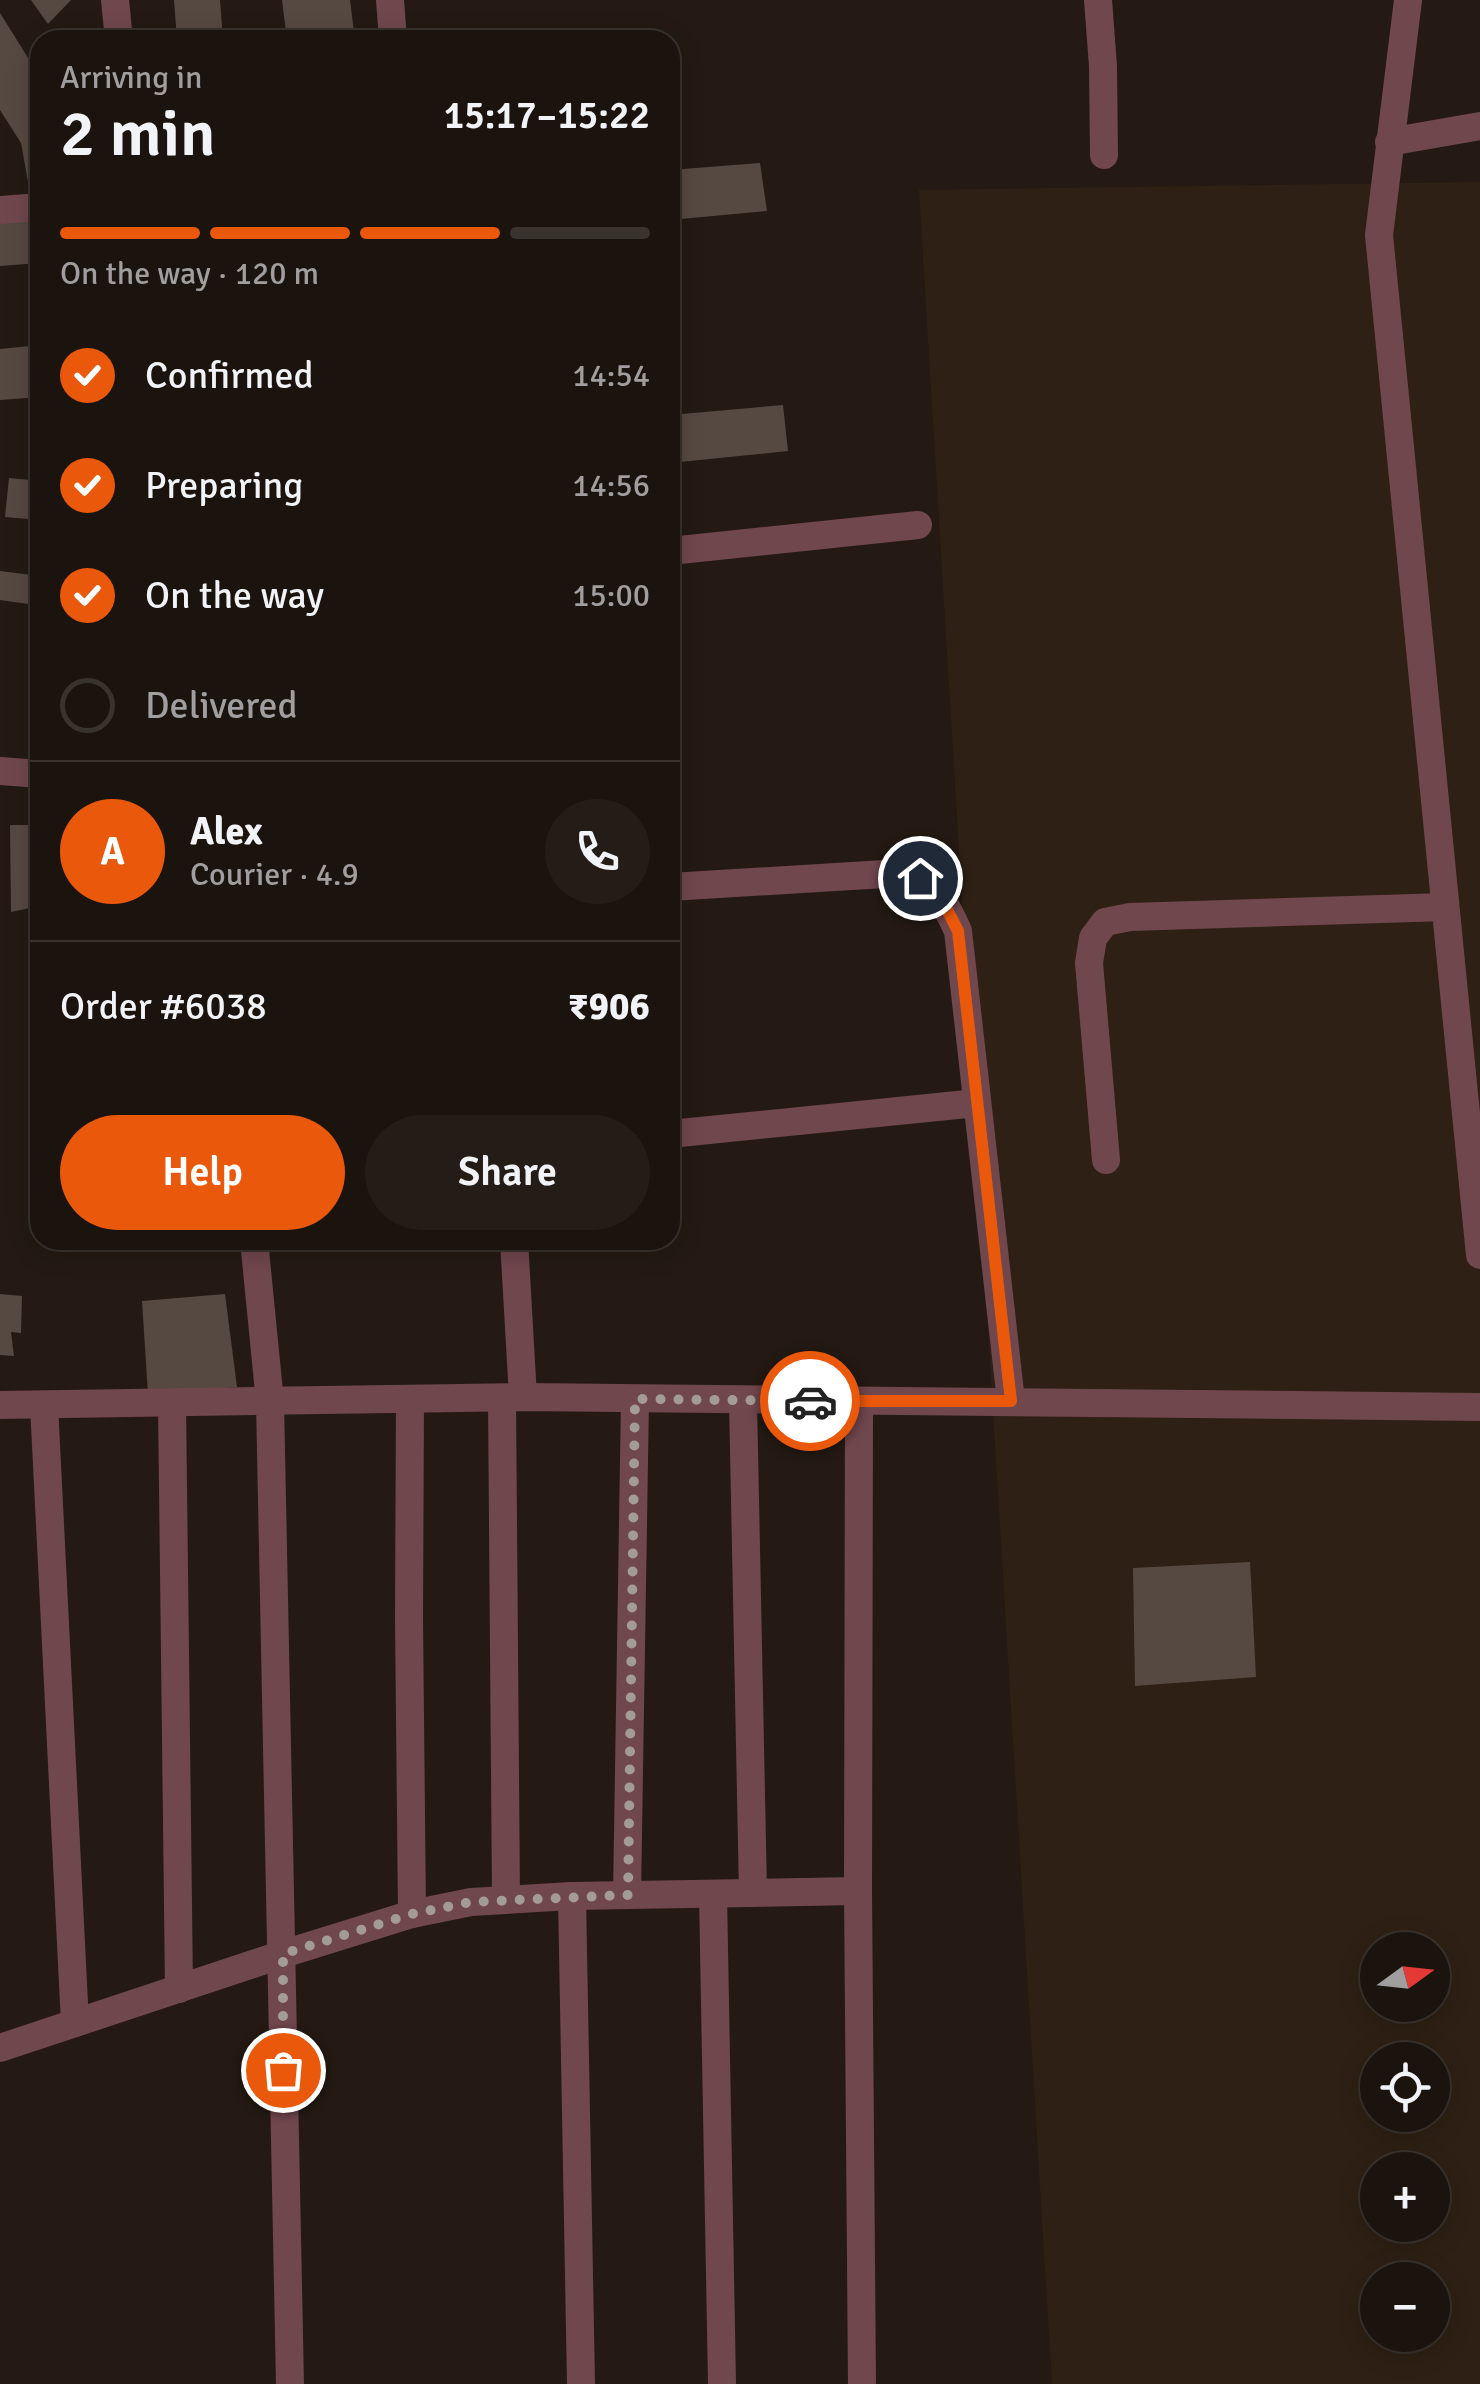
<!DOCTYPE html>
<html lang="en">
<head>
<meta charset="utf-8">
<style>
  :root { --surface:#1b140e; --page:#241d17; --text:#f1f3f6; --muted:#a09e9e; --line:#39332e; --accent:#ea580c }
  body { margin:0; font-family:Signika,sans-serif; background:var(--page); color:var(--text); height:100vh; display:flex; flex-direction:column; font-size:38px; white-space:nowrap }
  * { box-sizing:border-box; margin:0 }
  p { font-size:32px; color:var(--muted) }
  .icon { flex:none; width:55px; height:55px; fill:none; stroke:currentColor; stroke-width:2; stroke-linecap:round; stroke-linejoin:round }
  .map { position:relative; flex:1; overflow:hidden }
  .sheet { position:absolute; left:30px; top:30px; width:650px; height:1220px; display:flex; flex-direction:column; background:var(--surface); border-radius:30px; box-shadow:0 5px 25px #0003,0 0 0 2px var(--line) }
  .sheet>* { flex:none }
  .needle { width:65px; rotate:75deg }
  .fabs { position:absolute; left:1360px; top:1932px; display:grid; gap:20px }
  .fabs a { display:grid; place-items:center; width:90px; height:90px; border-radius:50%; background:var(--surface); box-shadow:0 5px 25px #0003,0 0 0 2px var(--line); font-size:50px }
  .pin { position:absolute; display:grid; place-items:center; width:85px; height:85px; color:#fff; margin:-42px; border:5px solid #fff; border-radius:50%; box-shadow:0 2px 10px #0007 }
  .courier { position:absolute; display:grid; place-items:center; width:100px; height:100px; margin:-50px; border:8px solid #ea580c; border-radius:50%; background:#fff; color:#222; box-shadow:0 2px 12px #0007 }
  .overview em { font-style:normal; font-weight:600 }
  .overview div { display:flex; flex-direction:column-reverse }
  .overview { display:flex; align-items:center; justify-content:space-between; height:170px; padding:0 30px }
  h1 { font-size:65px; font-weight:600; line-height:75px }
  .bar { display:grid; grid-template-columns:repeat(4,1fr); gap:15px 10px; align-content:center; height:120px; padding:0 30px }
  .bar i { height:12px; border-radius:8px; background:var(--line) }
  .bar .current { background:var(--accent) }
  .bar p { grid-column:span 4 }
  .line { display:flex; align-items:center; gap:25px; padding:0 30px; border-top:2px solid var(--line) }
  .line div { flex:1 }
  .round { display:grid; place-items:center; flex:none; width:105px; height:105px; border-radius:52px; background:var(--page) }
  ol { padding:0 30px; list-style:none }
  li { display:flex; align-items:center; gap:30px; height:110px }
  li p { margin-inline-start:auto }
  li .icon { padding:10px; border-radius:50%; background:var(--accent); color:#fff; stroke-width:4 }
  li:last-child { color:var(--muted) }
  li i { width:55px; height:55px; border:5px solid var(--line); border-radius:50% }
  .action { display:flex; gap:20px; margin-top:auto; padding:20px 30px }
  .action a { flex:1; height:115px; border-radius:60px; background:var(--accent); color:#fff; font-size:40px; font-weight:600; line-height:115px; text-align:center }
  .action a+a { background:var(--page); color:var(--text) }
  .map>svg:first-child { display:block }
  .industrial { fill:#2e2014; fill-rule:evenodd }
  .building { fill:#564941 }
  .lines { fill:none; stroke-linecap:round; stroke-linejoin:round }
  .minor { stroke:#71474e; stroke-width:28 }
  .done { stroke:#a39b95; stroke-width:10; stroke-dasharray:0 18 }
  .route { stroke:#ea580c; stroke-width:12 }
</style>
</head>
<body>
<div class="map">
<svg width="1480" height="2384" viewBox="0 0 1480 2384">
  <rect width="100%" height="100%" fill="#241a13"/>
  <path class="industrial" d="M1480,182V2384H1052L919,190ZM1378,1950H1432V2005H1378ZM1378,2060H1432V2115H1378ZM1378,2170H1432V2225H1378ZM1378,2280H1432V2335H1378Z"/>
  <g class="building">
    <polygon points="31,0 71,0 48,24"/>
    <polygon points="174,0 220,0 223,40 177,40"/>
    <polygon points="282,0 350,0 355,40 287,40"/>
    <polygon points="0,13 40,77 40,186 29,187 21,143 0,110"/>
    <polygon points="760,163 767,211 670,220 670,170"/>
    <polygon points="40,219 40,263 0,266 0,223"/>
    <polygon points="40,345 40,397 0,400 0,349"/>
    <polygon points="783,405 788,451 670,463 670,415"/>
    <polygon points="9,478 40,481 40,520 5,517"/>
    <polygon points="0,571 32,575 28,604 0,600"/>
    <polygon points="10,825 40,825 40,906 11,912"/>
    <polygon points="0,1294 22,1296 21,1333 11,1332 14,1356 0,1355"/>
    <polygon points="225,1294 237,1387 148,1394 142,1301"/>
    <polygon points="1250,1562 1256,1677 1135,1686 1133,1568"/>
  </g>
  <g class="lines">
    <g class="minor">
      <polyline points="115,0 119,40"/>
      <polyline points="390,0 393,40"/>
      <polyline points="1098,0 1103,66 1104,155"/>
      <polyline points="1408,0 1379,235 1480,1255"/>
      <polyline points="1389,142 1480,126"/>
      <polyline points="0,210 40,207"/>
      <polyline points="670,551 918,525"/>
      <polyline points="0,771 40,774"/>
      <path d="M670,887L901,873C935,881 944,901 958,931L1011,1401"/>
      <polyline points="670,1134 977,1103"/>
      <polyline points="1106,1160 1089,963 1093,938 1105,922 1130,917 1445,907"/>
      <polyline points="254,1240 270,1402 290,2384"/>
      <polyline points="514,1240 523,1397"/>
      <polyline points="502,1398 506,1899"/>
      <polyline points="410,1399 409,1618 412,1914"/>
      <polyline points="743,1401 753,1893"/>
      <polyline points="859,1401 858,1891 862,2384"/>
      <polyline points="172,1403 179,1989"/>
      <polyline points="0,1405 523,1397 1480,1407"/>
      <polyline points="44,1405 75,2023"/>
      <polyline points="713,1894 722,2384"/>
      <polyline points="627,1895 635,1399"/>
      <polyline points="572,1896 581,2384"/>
      <polyline points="0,2048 283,1954 412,1914 471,1902 572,1896 858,1891"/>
    </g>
  </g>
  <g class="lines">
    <polyline class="done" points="283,2070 283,1954 412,1914 471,1902 628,1895 635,1399 810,1401"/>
    <polyline class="route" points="810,1401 1011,1401 958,931 938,892 920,878"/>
  </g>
</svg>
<div class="fabs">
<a><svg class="needle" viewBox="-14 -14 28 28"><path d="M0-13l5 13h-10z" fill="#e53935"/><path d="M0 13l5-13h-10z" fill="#a09e9e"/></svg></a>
<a><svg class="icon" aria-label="locate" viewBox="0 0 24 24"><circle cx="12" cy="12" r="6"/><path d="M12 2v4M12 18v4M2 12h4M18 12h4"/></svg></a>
<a>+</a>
<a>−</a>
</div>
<div class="pin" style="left:283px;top:2070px;background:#ea580c"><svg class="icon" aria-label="bag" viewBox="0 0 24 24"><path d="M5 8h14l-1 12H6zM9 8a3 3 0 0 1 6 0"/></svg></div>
<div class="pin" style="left:920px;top:878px;background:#1f2937"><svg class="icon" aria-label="home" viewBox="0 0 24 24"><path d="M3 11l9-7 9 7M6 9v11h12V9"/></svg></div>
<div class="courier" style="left:810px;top:1401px"><svg class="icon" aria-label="car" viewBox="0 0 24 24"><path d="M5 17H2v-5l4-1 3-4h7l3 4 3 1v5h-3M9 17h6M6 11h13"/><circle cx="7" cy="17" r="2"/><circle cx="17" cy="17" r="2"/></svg></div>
<section class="sheet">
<div class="overview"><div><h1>2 min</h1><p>Arriving in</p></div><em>15:17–15:22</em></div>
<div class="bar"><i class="current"></i><i class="current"></i><i class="current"></i><i></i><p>On the way · 120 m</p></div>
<ol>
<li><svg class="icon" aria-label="check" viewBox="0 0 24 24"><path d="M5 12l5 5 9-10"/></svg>Confirmed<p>14:54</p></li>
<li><svg class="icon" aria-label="check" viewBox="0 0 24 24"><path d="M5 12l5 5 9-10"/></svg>Preparing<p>14:56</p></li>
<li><svg class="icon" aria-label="check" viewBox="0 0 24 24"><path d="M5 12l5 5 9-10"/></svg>On the way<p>15:00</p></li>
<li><i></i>Delivered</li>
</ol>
<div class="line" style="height:180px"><b class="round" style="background:var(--accent);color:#fff">A</b><div><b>Alex</b><p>Courier · 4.9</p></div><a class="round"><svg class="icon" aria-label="phone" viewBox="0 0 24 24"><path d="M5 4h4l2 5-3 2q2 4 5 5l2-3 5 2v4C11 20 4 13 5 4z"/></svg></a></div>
<div class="line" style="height:130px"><div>Order #6038</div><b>₹906</b></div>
<div class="action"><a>Help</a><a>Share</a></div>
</section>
</div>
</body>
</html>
